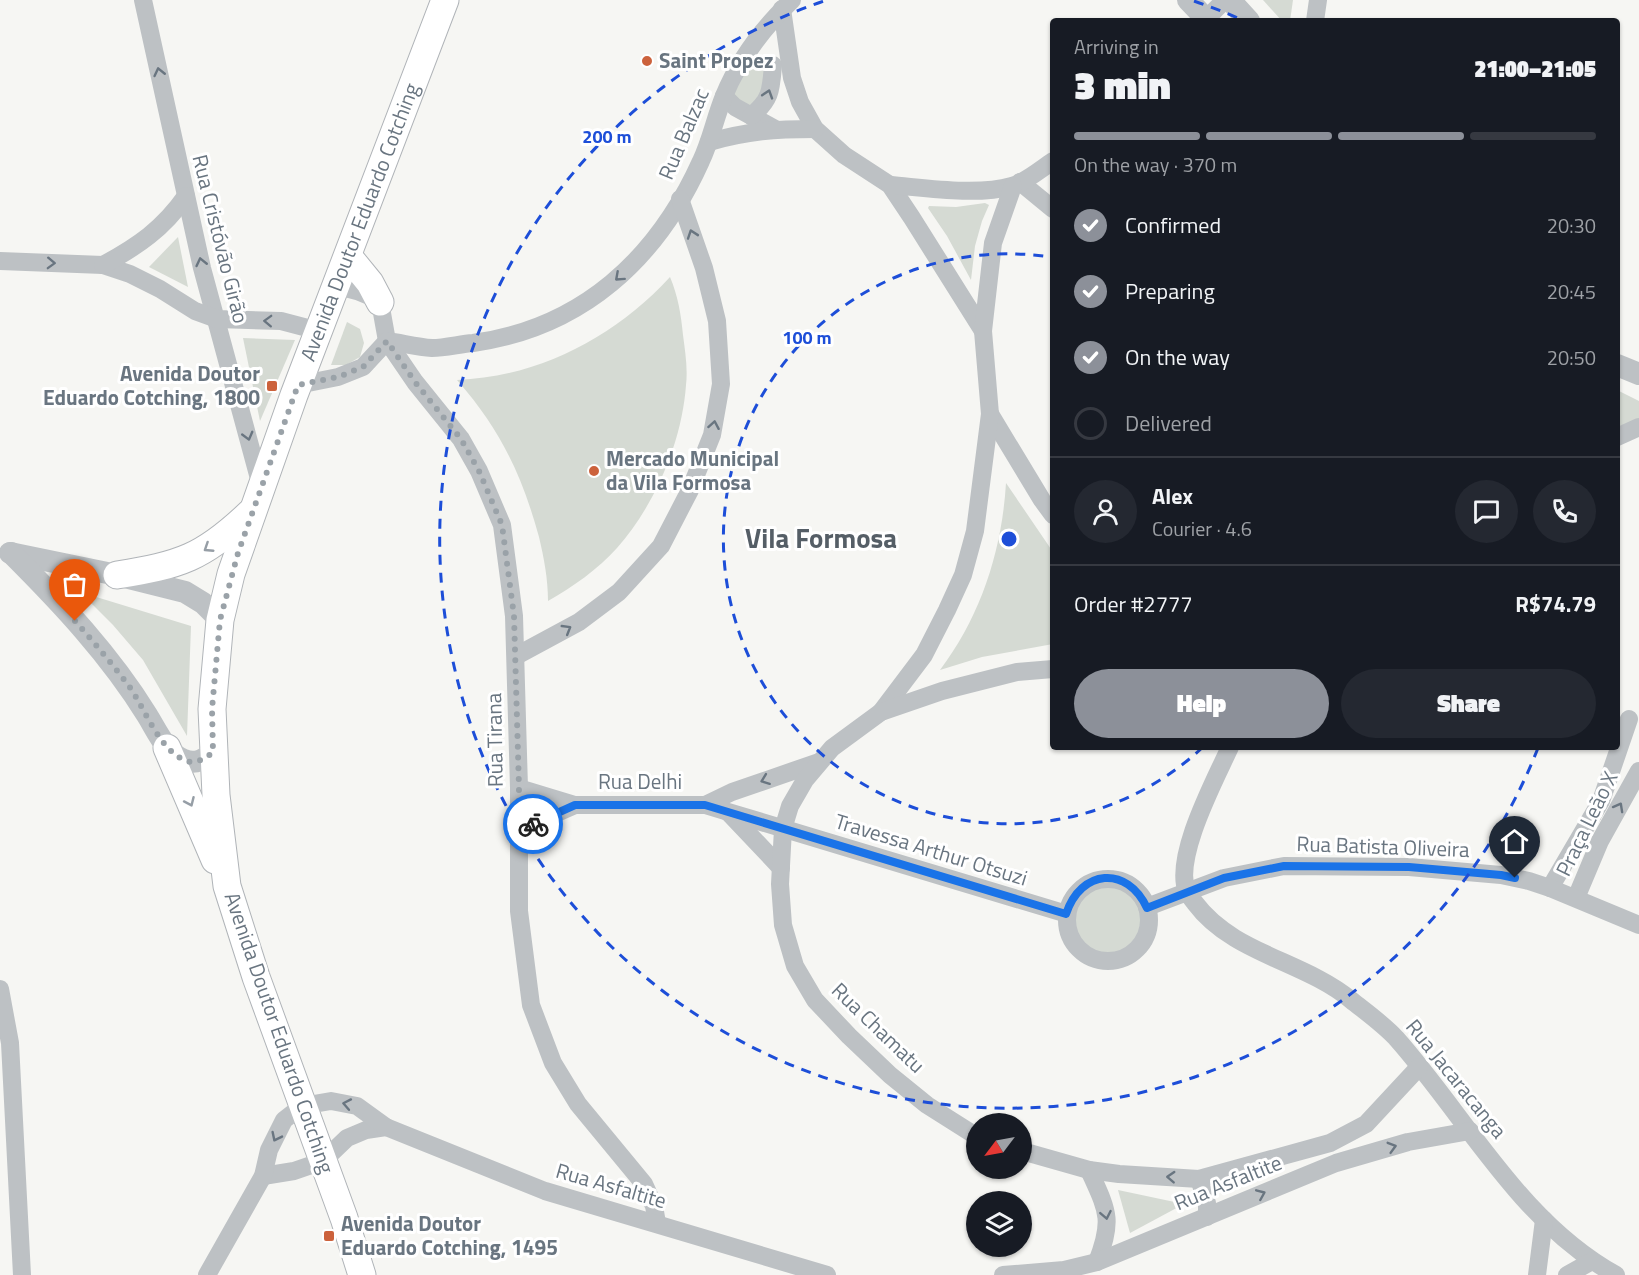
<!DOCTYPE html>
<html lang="en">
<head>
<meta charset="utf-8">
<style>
  :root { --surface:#171b24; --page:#242831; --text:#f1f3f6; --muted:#9ea1a6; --line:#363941; --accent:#8c9099 }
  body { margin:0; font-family:"Titillium Web",sans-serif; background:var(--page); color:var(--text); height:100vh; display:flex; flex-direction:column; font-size:22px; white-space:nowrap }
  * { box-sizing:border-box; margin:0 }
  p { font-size:20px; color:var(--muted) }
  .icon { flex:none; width:33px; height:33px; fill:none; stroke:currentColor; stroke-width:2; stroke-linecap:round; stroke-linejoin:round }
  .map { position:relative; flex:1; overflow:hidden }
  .drawer { position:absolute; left:1050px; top:18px; width:570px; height:732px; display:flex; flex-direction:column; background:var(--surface); border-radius:6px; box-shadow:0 2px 4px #0004 }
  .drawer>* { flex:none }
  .needle { width:39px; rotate:238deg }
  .tools { position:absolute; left:966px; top:1113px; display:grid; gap:12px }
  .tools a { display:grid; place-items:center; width:66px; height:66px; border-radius:50%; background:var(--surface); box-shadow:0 2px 4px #0004; font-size:30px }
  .pin { position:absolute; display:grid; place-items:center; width:51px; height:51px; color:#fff; margin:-62px -26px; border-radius:50% 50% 50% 0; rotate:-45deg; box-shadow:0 0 6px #0007 }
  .pin .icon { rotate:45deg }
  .courier { position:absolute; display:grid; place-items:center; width:60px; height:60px; margin:-30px; border:4px solid #1a73e8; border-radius:50%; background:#fff; color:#222; box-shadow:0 2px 8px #0007 }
  .summary em { font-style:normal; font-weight:800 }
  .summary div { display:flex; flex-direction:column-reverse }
  .summary { display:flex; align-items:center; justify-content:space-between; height:102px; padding:0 24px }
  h1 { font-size:39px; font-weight:800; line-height:45px }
  .bar { display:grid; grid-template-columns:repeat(4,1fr); gap:9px 6px; align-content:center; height:72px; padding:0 24px }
  .bar i { height:8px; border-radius:4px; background:var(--line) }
  .bar .selected { background:var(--accent) }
  .bar p { grid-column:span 4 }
  .line { display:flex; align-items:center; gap:15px; padding:0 24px; border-top:2px solid var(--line) }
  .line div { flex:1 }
  .round { display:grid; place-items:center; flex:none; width:63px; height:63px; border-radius:32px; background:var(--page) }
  ol { padding:0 24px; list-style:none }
  li { display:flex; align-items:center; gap:18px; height:66px }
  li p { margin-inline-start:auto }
  li .icon { padding:6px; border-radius:50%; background:var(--accent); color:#fff; stroke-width:4 }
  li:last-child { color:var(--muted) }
  li i { width:33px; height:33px; border:3px solid var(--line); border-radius:50% }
  .button { display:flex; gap:12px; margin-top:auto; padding:12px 24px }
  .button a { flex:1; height:69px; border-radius:36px; background:var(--accent); color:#fff; font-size:24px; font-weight:800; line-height:69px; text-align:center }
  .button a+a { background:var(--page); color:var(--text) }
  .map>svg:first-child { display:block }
  .green { fill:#d5dad3 }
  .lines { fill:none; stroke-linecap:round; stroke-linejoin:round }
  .secondary-casing { stroke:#b0b4b8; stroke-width:29 }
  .minor { stroke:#bdc1c4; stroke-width:18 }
  .tertiary { stroke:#bdc1c4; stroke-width:22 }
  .secondary { stroke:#fff; stroke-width:27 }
  .oneway { stroke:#697580 }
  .oneway2 { stroke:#969ea6 }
  .done { stroke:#9aa2a8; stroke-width:6; stroke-dasharray:0 10.8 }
  .route { stroke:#1a73e8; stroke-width:8 }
  .ring { fill:none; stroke:#1d4ed8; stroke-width:3; stroke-dasharray:10 8 }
  .poi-dot { fill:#cc623c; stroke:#fff; stroke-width:2 }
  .labels { text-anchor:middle; stroke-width:6; stroke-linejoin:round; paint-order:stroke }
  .poi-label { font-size:21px; font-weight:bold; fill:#697580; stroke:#fff; text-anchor:start }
  .street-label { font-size:21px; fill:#697580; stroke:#fff }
  .district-label { font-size:27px; font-weight:bold; fill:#555e66; stroke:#fff }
  .centre { fill:#1d4ed8; stroke:#fff; stroke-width:3 }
  .ring-label { font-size:18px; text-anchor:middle; font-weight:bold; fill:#1d4ed8; stroke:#fff; stroke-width:6; stroke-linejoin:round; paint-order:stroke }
</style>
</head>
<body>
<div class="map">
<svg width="1639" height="1275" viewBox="0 0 1639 1275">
  <rect width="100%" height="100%" fill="#f6f6f3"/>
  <g class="green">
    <polygon points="1263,0 1293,0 1290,21 1282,21"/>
    <polygon points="757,66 766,72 765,84 749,112 731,100 745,70"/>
    <polygon points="985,203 989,205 982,221 975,246 971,280 947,236 928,208 929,206 956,207"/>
    <polygon points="178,237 188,287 149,267"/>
    <path d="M670,277C678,296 681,314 683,335C685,351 688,368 686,385C682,442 655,505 617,548C598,569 573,587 548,601C548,579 544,558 539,537C522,475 500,429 457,380C539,377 615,337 670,277Z"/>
    <polygon points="347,322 360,329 364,343 360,357 346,365 331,365"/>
    <polygon points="243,338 295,340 260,421"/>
    <polygon points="1617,390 1639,401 1639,420 1617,427"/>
    <path d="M1006,483L1053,552V644L982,657L940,670C981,616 1002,550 1006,483Z"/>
    <polygon points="80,592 191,626 187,736 143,660 113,625"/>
    <circle cx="1107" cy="920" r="34"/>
    <polygon points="1118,1190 1184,1204 1130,1233"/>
  </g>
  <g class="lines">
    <g class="secondary-casing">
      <g id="secondary">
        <polyline points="348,256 370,283 380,302"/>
        <path d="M117,575C180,565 203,558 250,513"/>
        <polyline points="167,748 215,860"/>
        <path id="s1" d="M362,1275L344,1218L256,977L227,886L216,795L212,709L220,620L231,574L294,395L445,0"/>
      </g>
    </g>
    <g class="minor">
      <polyline points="143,0 202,268 261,486"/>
      <polyline points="782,9 792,78 800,102 815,129 844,155 890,185 912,218 983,331"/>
      <polyline points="1204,21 1225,0"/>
      <polyline points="1315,21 1318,0"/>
      <polyline points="724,96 735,107 775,129"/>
      <path d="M751,116C771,100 771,90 773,65"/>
      <path d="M709,142C748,131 775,129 815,129"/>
      <polyline points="1020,182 1053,209"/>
      <path d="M890,185C926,188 977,196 1012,186C1026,182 1041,169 1053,161"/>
      <polyline points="0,261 103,265 130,274 160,289 195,311 217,319 281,321 319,331"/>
      <path d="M103,265C138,246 163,229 186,196"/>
      <path d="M335,288C352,287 366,293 380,302L387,341L415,382L461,439L479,471L502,525L514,616L519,788V911L531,1005L553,1063L578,1104L644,1184L654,1206L657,1223"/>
      <path d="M387,341C402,343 417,347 432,348C445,348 460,344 473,343C582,328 657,259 701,161C711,140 715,118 724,96C739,59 763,28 792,0"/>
      <polyline points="298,385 338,377 363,367 387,341"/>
      <polyline points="990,414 1042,500 1053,515"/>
      <polyline points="1617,437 1639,427"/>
      <polyline points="516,656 579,622 619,592 661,546 690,490 712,435 721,384 717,321 704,268 680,199"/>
      <polyline points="881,712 924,655 947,610 963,575 975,531 990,414 983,331 993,243 1013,186"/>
      <path d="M1230,747C1215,780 1173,858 1187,892C1189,896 1193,900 1195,903C1233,954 1304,961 1351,1000C1366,1012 1383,1024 1396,1038C1467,1118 1520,1222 1616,1275"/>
      <polyline points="519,788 575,805 705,805 1067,914"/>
      <polyline points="705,805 732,792 819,762"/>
      <polyline points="729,813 781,868"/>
      <polyline points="518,830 575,805"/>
      <circle cx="1108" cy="920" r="41"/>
      <polyline points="1550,888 1601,801 1629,719"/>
      <polyline points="1576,898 1600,841 1639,771"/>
      <polyline points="1147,907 1224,878 1284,866 1409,867 1501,875 1529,881 1550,888 1639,925"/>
      <polyline points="0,989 10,1043 22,1275"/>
      <polyline points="976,1136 927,1105 890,1075 849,1036 815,1000 795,966 783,925 780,884 783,829 790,806 805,780 832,748 881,712 942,691 1017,672 1053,669"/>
      <polyline points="1022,1151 1089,1170 1119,1174 1199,1179 1330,1143 1366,1124 1419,1067"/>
      <path d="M1089,1170C1107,1210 1114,1219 1097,1262"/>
      <polyline points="263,1176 294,1171 323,1161 347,1138 366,1130 386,1127"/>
      <polyline points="1199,1179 1207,1203 1207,1217"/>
      <polyline points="207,1275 263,1176 269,1150 284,1120 302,1106 331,1101 357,1106 386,1127 545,1191 827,1275"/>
      <polyline points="1003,1275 1064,1270 1097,1262 1336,1163 1408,1142 1470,1131"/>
      <polyline points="1537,1275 1544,1220"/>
      <polyline points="1567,1275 1592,1261"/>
    </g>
    <g class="tertiary">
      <polyline points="1188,0 1208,21"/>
      <polyline points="1230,0 1249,21"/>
      <polyline points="1617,365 1639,374"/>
      <polyline points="10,553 117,575 185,592 203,603 220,620"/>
      <path d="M11,553C61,603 110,655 147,715C157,731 166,753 184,760C196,765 205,759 213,752"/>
    </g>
    <use href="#secondary" class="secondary"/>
  </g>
  <defs><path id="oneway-chevron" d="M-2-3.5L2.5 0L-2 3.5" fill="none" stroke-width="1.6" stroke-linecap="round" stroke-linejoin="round" transform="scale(1.5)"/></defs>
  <g class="oneway">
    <use href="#oneway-chevron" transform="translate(159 72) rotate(-103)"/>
    <use href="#oneway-chevron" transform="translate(768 94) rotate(-72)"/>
    <use href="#oneway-chevron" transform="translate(692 234) rotate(-109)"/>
    <use href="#oneway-chevron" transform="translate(201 262) rotate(-103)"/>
    <use href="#oneway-chevron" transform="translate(51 263) rotate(2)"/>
    <use href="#oneway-chevron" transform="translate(619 277) rotate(138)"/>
    <use href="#oneway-chevron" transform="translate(268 321) rotate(-178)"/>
    <use href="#oneway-chevron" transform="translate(714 425) rotate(-80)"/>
    <use href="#oneway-chevron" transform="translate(248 436) rotate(75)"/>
    <use href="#oneway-chevron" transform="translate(567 629) rotate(-31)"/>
    <use href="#oneway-chevron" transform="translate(765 780) rotate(159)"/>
    <use href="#oneway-chevron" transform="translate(1619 807) rotate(-61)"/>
    <use href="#oneway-chevron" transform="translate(347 1104) rotate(-169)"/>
    <use href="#oneway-chevron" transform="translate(276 1137) rotate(116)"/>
    <use href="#oneway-chevron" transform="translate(1392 1147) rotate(-16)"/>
    <use href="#oneway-chevron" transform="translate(1171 1177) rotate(-177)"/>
    <use href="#oneway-chevron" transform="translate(1261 1194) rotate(-23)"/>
    <use href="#oneway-chevron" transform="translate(1106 1215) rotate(79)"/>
  </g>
  <g class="oneway2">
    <use href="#oneway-chevron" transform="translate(208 548) rotate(147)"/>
    <use href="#oneway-chevron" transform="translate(190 802) rotate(66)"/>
  </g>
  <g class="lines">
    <path class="done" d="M75,621C94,642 112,664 129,686C144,707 159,749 184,760C195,765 205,759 213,752L212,709L220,620L238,553L298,385L338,377L363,367L387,341L415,382L461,439L479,471L502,525L514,616L519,788L518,830L533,824"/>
    <path class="route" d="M533,824L575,805H705L1066,914C1081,869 1127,865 1147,908L1224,878L1284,866L1409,867L1501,875L1515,878"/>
  </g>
  <g class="ring">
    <path d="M1203 747A285 285 0 1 1 1051 257"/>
    <path d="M1538 748A569 569 0 1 1 824 1M1194 1A569 569 0 0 1 1240 19"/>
  </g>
  <g class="poi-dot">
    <circle cx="647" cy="61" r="6"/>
    <rect x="266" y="380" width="12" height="12" rx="3"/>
    <circle cx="594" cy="471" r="6"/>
    <rect x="323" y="1230" width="12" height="12" rx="3"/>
  </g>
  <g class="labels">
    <g class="poi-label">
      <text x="659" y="68">Saint Propez</text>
      <text x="260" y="381" text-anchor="end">Avenida Doutor<tspan x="260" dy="24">Eduardo Cotching, 1800</tspan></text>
      <text x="606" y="466">Mercado Municipal<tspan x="606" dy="24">da Vila Formosa</tspan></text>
      <text x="341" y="1231">Avenida Doutor<tspan x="341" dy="24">Eduardo Cotching, 1495</tspan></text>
    </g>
    <g class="street-label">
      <text transform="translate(684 134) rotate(-67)" y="7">Rua Balzac</text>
      <text dy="7" stroke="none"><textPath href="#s1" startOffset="1101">Avenida Doutor Eduardo Cotching</textPath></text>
      <text transform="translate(220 239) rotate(76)" y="7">Rua Cristóvão Girão</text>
      <text transform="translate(495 740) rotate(-91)" y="7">Rua Tirana</text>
      <text x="640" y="789">Rua Delhi</text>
      <text transform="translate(1587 824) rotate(-64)" y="7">Praça Leão X</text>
      <text transform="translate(1383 847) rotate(2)" y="7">Rua Batista Oliveira</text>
      <text transform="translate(931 850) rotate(17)" y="7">Travessa Arthur Otsuzi</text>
      <text transform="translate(878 1028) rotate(44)" y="7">Rua Chamatu</text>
      <text transform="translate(279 1033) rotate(71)" y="7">Avenida Doutor Eduardo Cotching</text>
      <text transform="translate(1456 1079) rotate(51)" y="7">Rua Jacaracanga</text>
      <text transform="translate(1228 1183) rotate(-22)" y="7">Rua Asfaltite</text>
      <text transform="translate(611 1186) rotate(16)" y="7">Rua Asfaltite</text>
    </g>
    <g class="district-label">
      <text x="821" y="548">Vila Formosa</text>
    </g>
  </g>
  <circle cx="1009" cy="539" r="9" class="centre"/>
  <g class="ring-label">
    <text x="607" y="143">200 m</text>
    <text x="807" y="344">100 m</text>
  </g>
</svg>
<div class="tools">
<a><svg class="needle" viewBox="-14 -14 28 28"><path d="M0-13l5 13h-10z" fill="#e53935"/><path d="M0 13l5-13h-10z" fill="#9ea1a6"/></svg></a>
<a><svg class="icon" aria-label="layers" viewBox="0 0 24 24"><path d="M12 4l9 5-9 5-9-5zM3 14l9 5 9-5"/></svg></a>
</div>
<div class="pin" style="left:75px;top:621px;background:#ea580c"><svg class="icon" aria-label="bag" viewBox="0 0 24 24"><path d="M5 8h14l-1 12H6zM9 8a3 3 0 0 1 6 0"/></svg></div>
<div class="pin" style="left:1515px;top:878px;background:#1f2937"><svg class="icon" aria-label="home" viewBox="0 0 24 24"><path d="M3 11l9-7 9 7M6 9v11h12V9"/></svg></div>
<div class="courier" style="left:533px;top:824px"><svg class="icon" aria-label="bike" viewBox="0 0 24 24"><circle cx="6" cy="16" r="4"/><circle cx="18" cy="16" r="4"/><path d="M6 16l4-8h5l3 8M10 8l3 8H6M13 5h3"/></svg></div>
<section class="drawer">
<div class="summary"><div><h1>3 min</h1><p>Arriving in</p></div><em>21:00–21:05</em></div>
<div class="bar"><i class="selected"></i><i class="selected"></i><i class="selected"></i><i></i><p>On the way · 370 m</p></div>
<ol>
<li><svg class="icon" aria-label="check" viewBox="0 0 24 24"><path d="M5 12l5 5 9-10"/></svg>Confirmed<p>20:30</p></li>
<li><svg class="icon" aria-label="check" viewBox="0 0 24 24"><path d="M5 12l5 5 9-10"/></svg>Preparing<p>20:45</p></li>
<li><svg class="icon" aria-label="check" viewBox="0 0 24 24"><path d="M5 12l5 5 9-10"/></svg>On the way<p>20:50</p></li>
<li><i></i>Delivered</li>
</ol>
<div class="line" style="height:108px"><a class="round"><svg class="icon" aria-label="person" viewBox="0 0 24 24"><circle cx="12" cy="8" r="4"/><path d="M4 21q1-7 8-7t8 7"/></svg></a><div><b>Alex</b><p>Courier · 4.6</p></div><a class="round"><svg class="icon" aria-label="chat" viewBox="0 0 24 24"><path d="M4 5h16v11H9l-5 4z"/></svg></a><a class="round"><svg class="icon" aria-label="phone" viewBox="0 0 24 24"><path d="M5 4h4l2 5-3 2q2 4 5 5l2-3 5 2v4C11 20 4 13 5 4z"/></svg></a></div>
<div class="line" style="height:78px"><div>Order #2777</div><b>R$74.79</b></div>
<div class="button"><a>Help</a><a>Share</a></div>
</section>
</div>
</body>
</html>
